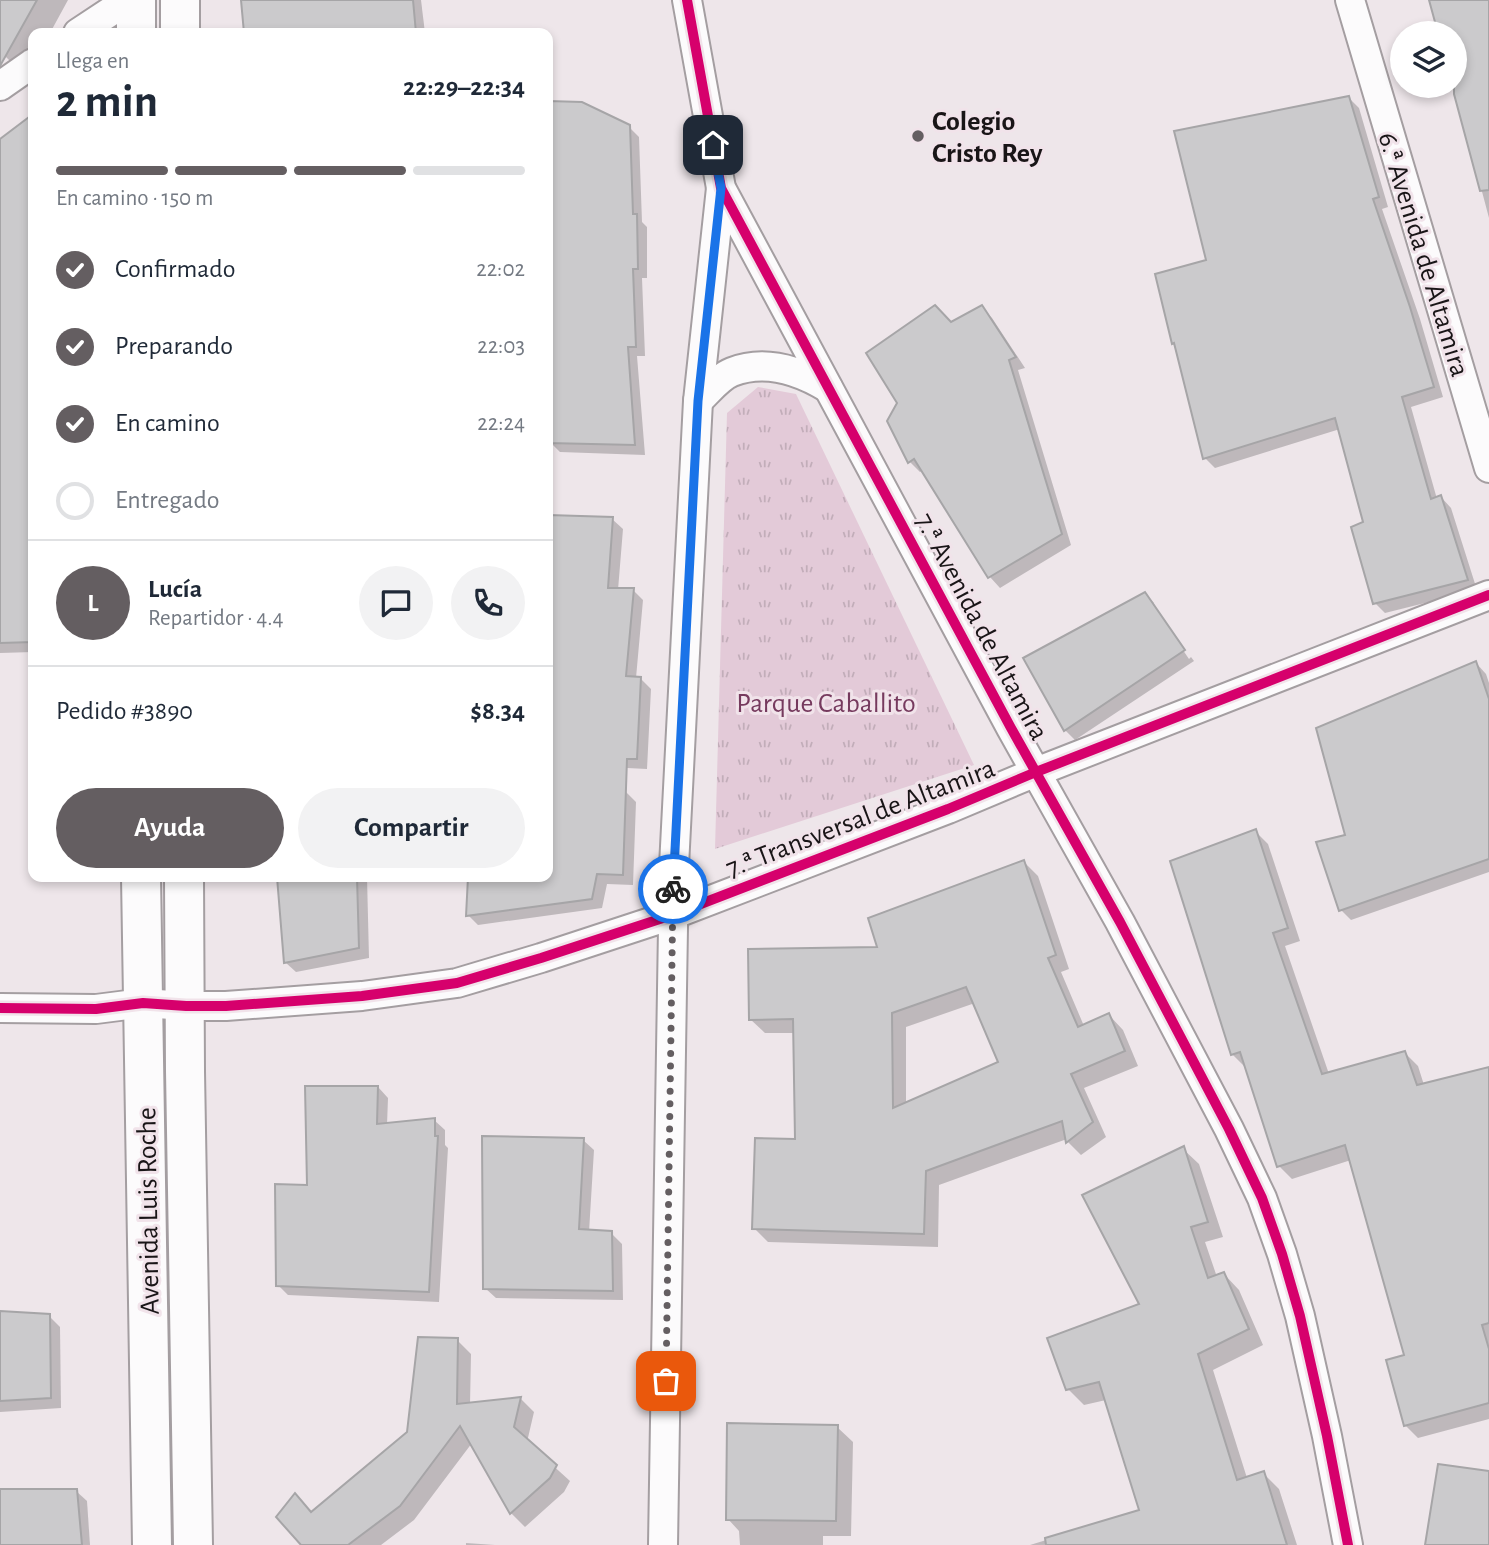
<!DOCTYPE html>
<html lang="es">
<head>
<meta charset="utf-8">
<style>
  :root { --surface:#fff; --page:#f2f2f3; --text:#1f2937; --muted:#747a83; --line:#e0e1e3; --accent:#645e61 }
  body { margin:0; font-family:"Alegreya Sans",sans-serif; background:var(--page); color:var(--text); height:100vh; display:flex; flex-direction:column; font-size:26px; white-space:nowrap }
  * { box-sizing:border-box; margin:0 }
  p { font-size:23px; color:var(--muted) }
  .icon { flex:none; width:38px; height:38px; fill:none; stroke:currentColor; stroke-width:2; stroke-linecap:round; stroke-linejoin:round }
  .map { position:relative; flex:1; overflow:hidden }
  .drawer { position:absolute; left:28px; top:28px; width:525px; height:854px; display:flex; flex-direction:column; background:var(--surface); border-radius:14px; box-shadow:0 4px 10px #0003 }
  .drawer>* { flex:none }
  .tools { position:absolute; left:1390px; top:21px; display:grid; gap:14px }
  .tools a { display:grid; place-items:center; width:77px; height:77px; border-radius:50%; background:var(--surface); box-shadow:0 4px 10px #0003; font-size:35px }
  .pin { position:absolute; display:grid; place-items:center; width:60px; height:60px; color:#fff; margin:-30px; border-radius:14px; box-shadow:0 4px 10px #0006 }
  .courier { position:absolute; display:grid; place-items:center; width:70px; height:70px; margin:-35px; border:5px solid #1a73e8; border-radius:50%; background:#fff; color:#222; box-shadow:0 2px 9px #0007 }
  .summary em { font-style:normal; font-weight:600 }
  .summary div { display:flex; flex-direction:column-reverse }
  .summary { display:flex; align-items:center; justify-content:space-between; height:119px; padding:0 28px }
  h1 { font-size:46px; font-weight:600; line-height:52px }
  .bar { display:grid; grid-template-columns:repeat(4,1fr); gap:10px 7px; align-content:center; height:84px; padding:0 28px }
  .bar i { height:9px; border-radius:5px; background:var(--line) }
  .bar .active { background:var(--accent) }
  .bar p { grid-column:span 4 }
  .line { display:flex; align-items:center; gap:18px; padding:0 28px; border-top:2px solid var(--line) }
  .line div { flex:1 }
  .round { display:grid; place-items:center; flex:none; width:74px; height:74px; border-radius:37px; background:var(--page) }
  ol { padding:0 28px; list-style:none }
  li { display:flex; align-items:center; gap:21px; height:77px }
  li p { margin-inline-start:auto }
  li .icon { padding:7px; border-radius:50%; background:var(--accent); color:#fff; stroke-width:4 }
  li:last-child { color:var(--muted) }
  li i { width:38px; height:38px; border:4px solid var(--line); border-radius:50% }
  .primary-button { display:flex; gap:14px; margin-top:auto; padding:14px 28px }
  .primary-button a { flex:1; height:80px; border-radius:42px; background:var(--accent); color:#fff; font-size:28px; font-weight:600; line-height:80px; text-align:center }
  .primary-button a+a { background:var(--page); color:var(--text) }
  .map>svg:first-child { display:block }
  .park { fill:url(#park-tufts) }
  .shadow { fill:#0003; fill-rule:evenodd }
  .building { fill:#cbcacc; stroke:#a6a5a7; stroke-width:2; fill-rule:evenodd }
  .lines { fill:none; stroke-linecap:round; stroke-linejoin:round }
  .street-casing { stroke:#a49ea1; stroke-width:32 }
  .secondary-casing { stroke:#a49ea1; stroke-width:42 }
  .street { stroke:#fcfbfc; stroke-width:28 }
  .secondary { stroke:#fcfbfc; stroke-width:38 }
  .cycleway-casing { stroke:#f1e3ea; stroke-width:15 }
  .cycleway { stroke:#d6006c; stroke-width:10 }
  .done { stroke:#645e61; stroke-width:7; stroke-dasharray:0 12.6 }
  .route { stroke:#1a73e8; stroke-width:9 }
  .poi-dot { fill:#645e61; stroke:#f1e3ea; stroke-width:2.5 }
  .labels { text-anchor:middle; stroke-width:6; stroke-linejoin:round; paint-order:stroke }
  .poi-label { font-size:28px; font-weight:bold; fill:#191517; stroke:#f1e3ea; text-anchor:start }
  .street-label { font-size:28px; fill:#191517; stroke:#f1e3ea }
  .park-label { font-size:28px; fill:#763a5e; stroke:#f1e3ea }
</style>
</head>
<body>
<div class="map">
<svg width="1489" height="1545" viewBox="0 0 1489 1545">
  <defs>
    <pattern id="park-tufts" width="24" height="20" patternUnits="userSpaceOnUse" patternTransform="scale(1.75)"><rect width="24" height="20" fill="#e3cad8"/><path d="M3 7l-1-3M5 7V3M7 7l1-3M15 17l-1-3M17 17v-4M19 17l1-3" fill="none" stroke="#c2adb9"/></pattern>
  </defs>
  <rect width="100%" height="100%" fill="#eee6ea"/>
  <polygon class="park" points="758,387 796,394 974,765 715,849 727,413"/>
  <g class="shadow">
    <polygon points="0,0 68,0 50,33 33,33 33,64 26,77 0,51"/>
    <polygon points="243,0 421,0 425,33 246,33"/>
    <polygon points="1431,0 1489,0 1489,218 1454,86 1454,33 1440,33"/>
    <polygon points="1349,98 1359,108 1388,207 1382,209 1420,319 1443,397 1411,407 1437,499 1441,497 1451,508 1477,590 1385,613 1375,603 1366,524 1340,429 1215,468 1205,458 1177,347 1173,343 1209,261"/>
    <polygon points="548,103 582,104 629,127 639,137 642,222 647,227 647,278 642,278 645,356 637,356 645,455 560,452 550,442 550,412 548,412"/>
    <polygon points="33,116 33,652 0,653 0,141"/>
    <polygon points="981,307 992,318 1025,368 1018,370 1071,545 1000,588 990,577 923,470 920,472 910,462 951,324"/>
    <polygon points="548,517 612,519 623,529 618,590 633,590 643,600 636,678 641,679 651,689 647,769 548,764"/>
    <polygon points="1145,594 1154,603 1151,603 1189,659 1191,657 1194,661 1075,740 1065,730"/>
    <polygon points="1476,663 1486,674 1489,683 1489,872 1351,920 1341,910 1348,837"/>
    <polygon points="626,792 636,802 633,885 607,884 602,908 478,925 468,915 470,877 548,877 548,799"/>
    <polygon points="1255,831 1268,844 1300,941 1285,946 1329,1074 1405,1053 1418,1066 1424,1085 1489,1069 1489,1419 1418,1438 1405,1425 1407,1356 1351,1160 1292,1179 1279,1166 1245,1067 1232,1054"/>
    <path d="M1024,862L1038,876L1069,969L1061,972L1084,1026L1109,1015L1123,1030L1138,1066L1084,1088L1106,1137L1081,1155L1068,1142L1067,1139L939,1185L938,1247L768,1242L754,1228L796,1141L795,1033H765L750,1019L880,949ZM975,1003L1000,1063L906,1104V1027Z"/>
    <polygon points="279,877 367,877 369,958 296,972 285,962"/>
    <polygon points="378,1087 388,1098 387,1125 434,1120 445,1130 445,1145 448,1148 439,1302 288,1295 278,1285 309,1187"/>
    <polygon points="583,1140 594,1150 589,1232 611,1233 622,1244 623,1300 496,1298 485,1288"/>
    <polygon points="1183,1149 1199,1164 1223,1237 1205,1242 1217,1277 1224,1274 1239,1290 1263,1345 1213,1370 1247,1478 1263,1473 1279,1489 1297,1545 1030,1545 1141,1511 1106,1400 1084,1405 1068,1389 1141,1305"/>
    <polygon points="0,1313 49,1316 60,1327 61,1408 0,1412"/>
    <polygon points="457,1340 471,1354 470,1405 520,1398 534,1412 527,1442 570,1481 564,1492 525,1527 511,1513 472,1443 414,1520 381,1545 303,1545 296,1496 312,1513 409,1433"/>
    <polygon points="837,1427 853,1442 851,1536 823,1536 823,1545 740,1545 739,1531 728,1519"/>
    <polygon points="0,1491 76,1491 87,1501 90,1545 0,1545"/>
    <polygon points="466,1543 495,1545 466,1545"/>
  </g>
  <g class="building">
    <polygon points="0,0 37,0 0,66"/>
    <polygon points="241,0 413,0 416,33 244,33"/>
    <polygon points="1429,0 1489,0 1489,190 1480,191 1454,94 1454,33 1438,33"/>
    <polygon points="1349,96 1379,197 1373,199 1410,307 1434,387 1402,397 1431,499 1441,495 1468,580 1373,604 1351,527 1363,522 1335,418 1203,459 1174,343 1172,344 1155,274 1206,260 1174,131"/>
    <polygon points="548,101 582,102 630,125 633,214 637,214 638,269 633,269 636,347 628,347 635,445 548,443"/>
    <polygon points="33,114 33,642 0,643 0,139"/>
    <polygon points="935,305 951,322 982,305 1016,357 1009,360 1062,534 988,578 914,459 908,463 887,421 897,403 866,353"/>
    <polygon points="548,515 613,517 608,588 634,588 626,676 641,677 637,759 627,759 623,875 597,874 592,899 466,916 468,877 548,877"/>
    <polygon points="1145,592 1185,650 1064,731 1023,658"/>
    <polygon points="1476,661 1489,699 1489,859 1339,911 1316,842 1345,835 1316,728"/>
    <polygon points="1256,829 1288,928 1273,933 1322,1074 1405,1051 1417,1085 1489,1067 1489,1323 1482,1325 1489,1349 1489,1403 1404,1426 1386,1360 1404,1355 1345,1145 1277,1167 1240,1052 1231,1055 1170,861"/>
    <path d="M1024,860L1056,955L1048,958L1078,1027L1109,1013L1125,1051L1071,1074L1093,1122L1066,1143L1062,1121L926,1171L924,1234L752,1229L755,1138L795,1139L793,1019L749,1020L748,949L877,947L868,918ZM966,987L998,1062L893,1108L892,1013Z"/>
    <polygon points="277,877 357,877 359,948 284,963"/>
    <polygon points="305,1086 378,1086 377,1124 435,1118 435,1136 438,1136 429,1292 276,1286 275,1184 307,1185"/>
    <polygon points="482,1136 584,1138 579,1229 612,1231 613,1291 483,1289"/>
    <polygon points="1184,1146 1208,1222 1191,1227 1208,1278 1224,1272 1249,1329 1198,1354 1237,1480 1264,1471 1287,1545 1046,1545 1045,1538 1139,1510 1099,1382 1066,1390 1047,1338 1139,1304 1082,1195"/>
    <polygon points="0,1311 50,1314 51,1398 0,1401"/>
    <polygon points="418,1337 458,1338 457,1404 521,1397 514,1427 557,1465 550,1478 510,1514 460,1426 400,1506 348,1545 301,1545 276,1517 295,1493 311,1512 407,1432"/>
    <polygon points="727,1423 838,1425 836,1521 726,1520"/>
    <polygon points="1438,1464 1489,1471 1489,1545 1425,1545"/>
    <polygon points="0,1489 77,1489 82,1545 0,1545"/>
  </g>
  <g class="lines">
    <g class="street-casing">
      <g id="street">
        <polyline points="687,0 721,188 1011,728 1120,922 1229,1129 1262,1198 1282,1254 1300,1316 1327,1436 1348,1545"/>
        <polyline points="1350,0 1489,468"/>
        <polyline points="78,33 128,0"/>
        <polyline points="0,86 33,63"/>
        <path d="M698,401C708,392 719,377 732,372C765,359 800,371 828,388"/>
        <polyline points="0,1008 96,1009 143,1003 186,1006 226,1006 362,996 457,983 541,958 672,915 948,809 1036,772 1489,595"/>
        <polyline points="663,1545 674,866 698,401 721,188"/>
      </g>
    </g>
    <g class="secondary-casing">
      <g id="secondary">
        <polyline points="136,0 136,33"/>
        <polyline points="180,0 180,33"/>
        <polyline points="141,877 152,1545"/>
        <polyline points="184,877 185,1071 193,1545"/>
      </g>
    </g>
    <use href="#street" class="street"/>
    <use href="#secondary" class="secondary"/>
    <g class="cycleway-casing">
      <g id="cycleway">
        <polyline points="687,0 721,188 1011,728 1120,922 1229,1129 1262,1198 1282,1254 1300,1316 1327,1436 1348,1545"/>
        <polyline points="0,1008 96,1009 143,1003 186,1006 226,1006 362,996 457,983 541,958 672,915 948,809 1036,772 1489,595"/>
      </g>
    </g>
    <use href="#cycleway" class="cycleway"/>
  </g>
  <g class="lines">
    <polyline class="done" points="666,1381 673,889"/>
    <polyline class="route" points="673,889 698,401 721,188 713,145"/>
  </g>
  <circle class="poi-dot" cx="918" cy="136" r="7"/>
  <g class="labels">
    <g class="poi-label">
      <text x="932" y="130">Colegio<tspan x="932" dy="32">Cristo Rey</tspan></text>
    </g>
    <g class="street-label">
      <text transform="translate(1425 254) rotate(73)" y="10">6.ª Avenida de Altamira</text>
      <text transform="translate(983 626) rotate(62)" y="10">7.ª Avenida de Altamira</text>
      <text transform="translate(860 817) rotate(-21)" y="10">7.ª Transversal de Altamira</text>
      <text transform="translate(147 1211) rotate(-91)" y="10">Avenida Luis Roche</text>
    </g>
    <g class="park-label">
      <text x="826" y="712">Parque Caballito</text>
    </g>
  </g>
</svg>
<div class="tools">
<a><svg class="icon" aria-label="layers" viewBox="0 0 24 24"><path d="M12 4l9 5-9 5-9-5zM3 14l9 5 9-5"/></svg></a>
</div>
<div class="pin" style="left:666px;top:1381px;background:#ea580c"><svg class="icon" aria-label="bag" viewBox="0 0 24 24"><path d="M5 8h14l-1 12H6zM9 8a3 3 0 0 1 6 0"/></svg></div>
<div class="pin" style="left:713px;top:145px;background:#1f2937"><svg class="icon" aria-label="home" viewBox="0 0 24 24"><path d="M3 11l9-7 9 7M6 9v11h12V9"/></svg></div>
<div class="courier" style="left:673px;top:889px"><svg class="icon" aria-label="bike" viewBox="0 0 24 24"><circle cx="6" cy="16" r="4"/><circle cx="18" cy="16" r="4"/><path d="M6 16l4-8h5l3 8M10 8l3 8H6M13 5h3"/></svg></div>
<section class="drawer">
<div class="summary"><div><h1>2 min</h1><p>Llega en</p></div><em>22:29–22:34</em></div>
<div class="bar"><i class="active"></i><i class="active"></i><i class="active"></i><i></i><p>En camino · 150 m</p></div>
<ol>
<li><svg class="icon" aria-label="check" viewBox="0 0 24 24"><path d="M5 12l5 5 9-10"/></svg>Confirmado<p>22:02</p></li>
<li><svg class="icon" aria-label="check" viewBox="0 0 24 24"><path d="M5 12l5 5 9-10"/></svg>Preparando<p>22:03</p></li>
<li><svg class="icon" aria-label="check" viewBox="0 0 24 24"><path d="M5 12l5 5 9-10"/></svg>En camino<p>22:24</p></li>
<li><i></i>Entregado</li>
</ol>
<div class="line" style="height:126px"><b class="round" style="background:var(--accent);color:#fff">L</b><div><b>Lucía</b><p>Repartidor · 4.4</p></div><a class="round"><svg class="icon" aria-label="chat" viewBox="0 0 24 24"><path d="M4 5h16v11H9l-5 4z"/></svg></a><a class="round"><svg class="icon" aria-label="phone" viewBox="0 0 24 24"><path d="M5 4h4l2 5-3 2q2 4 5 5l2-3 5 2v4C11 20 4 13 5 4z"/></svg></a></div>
<div class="line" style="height:91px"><div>Pedido #3890</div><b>$8.34</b></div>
<div class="primary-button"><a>Ayuda</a><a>Compartir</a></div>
</section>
</div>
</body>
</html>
